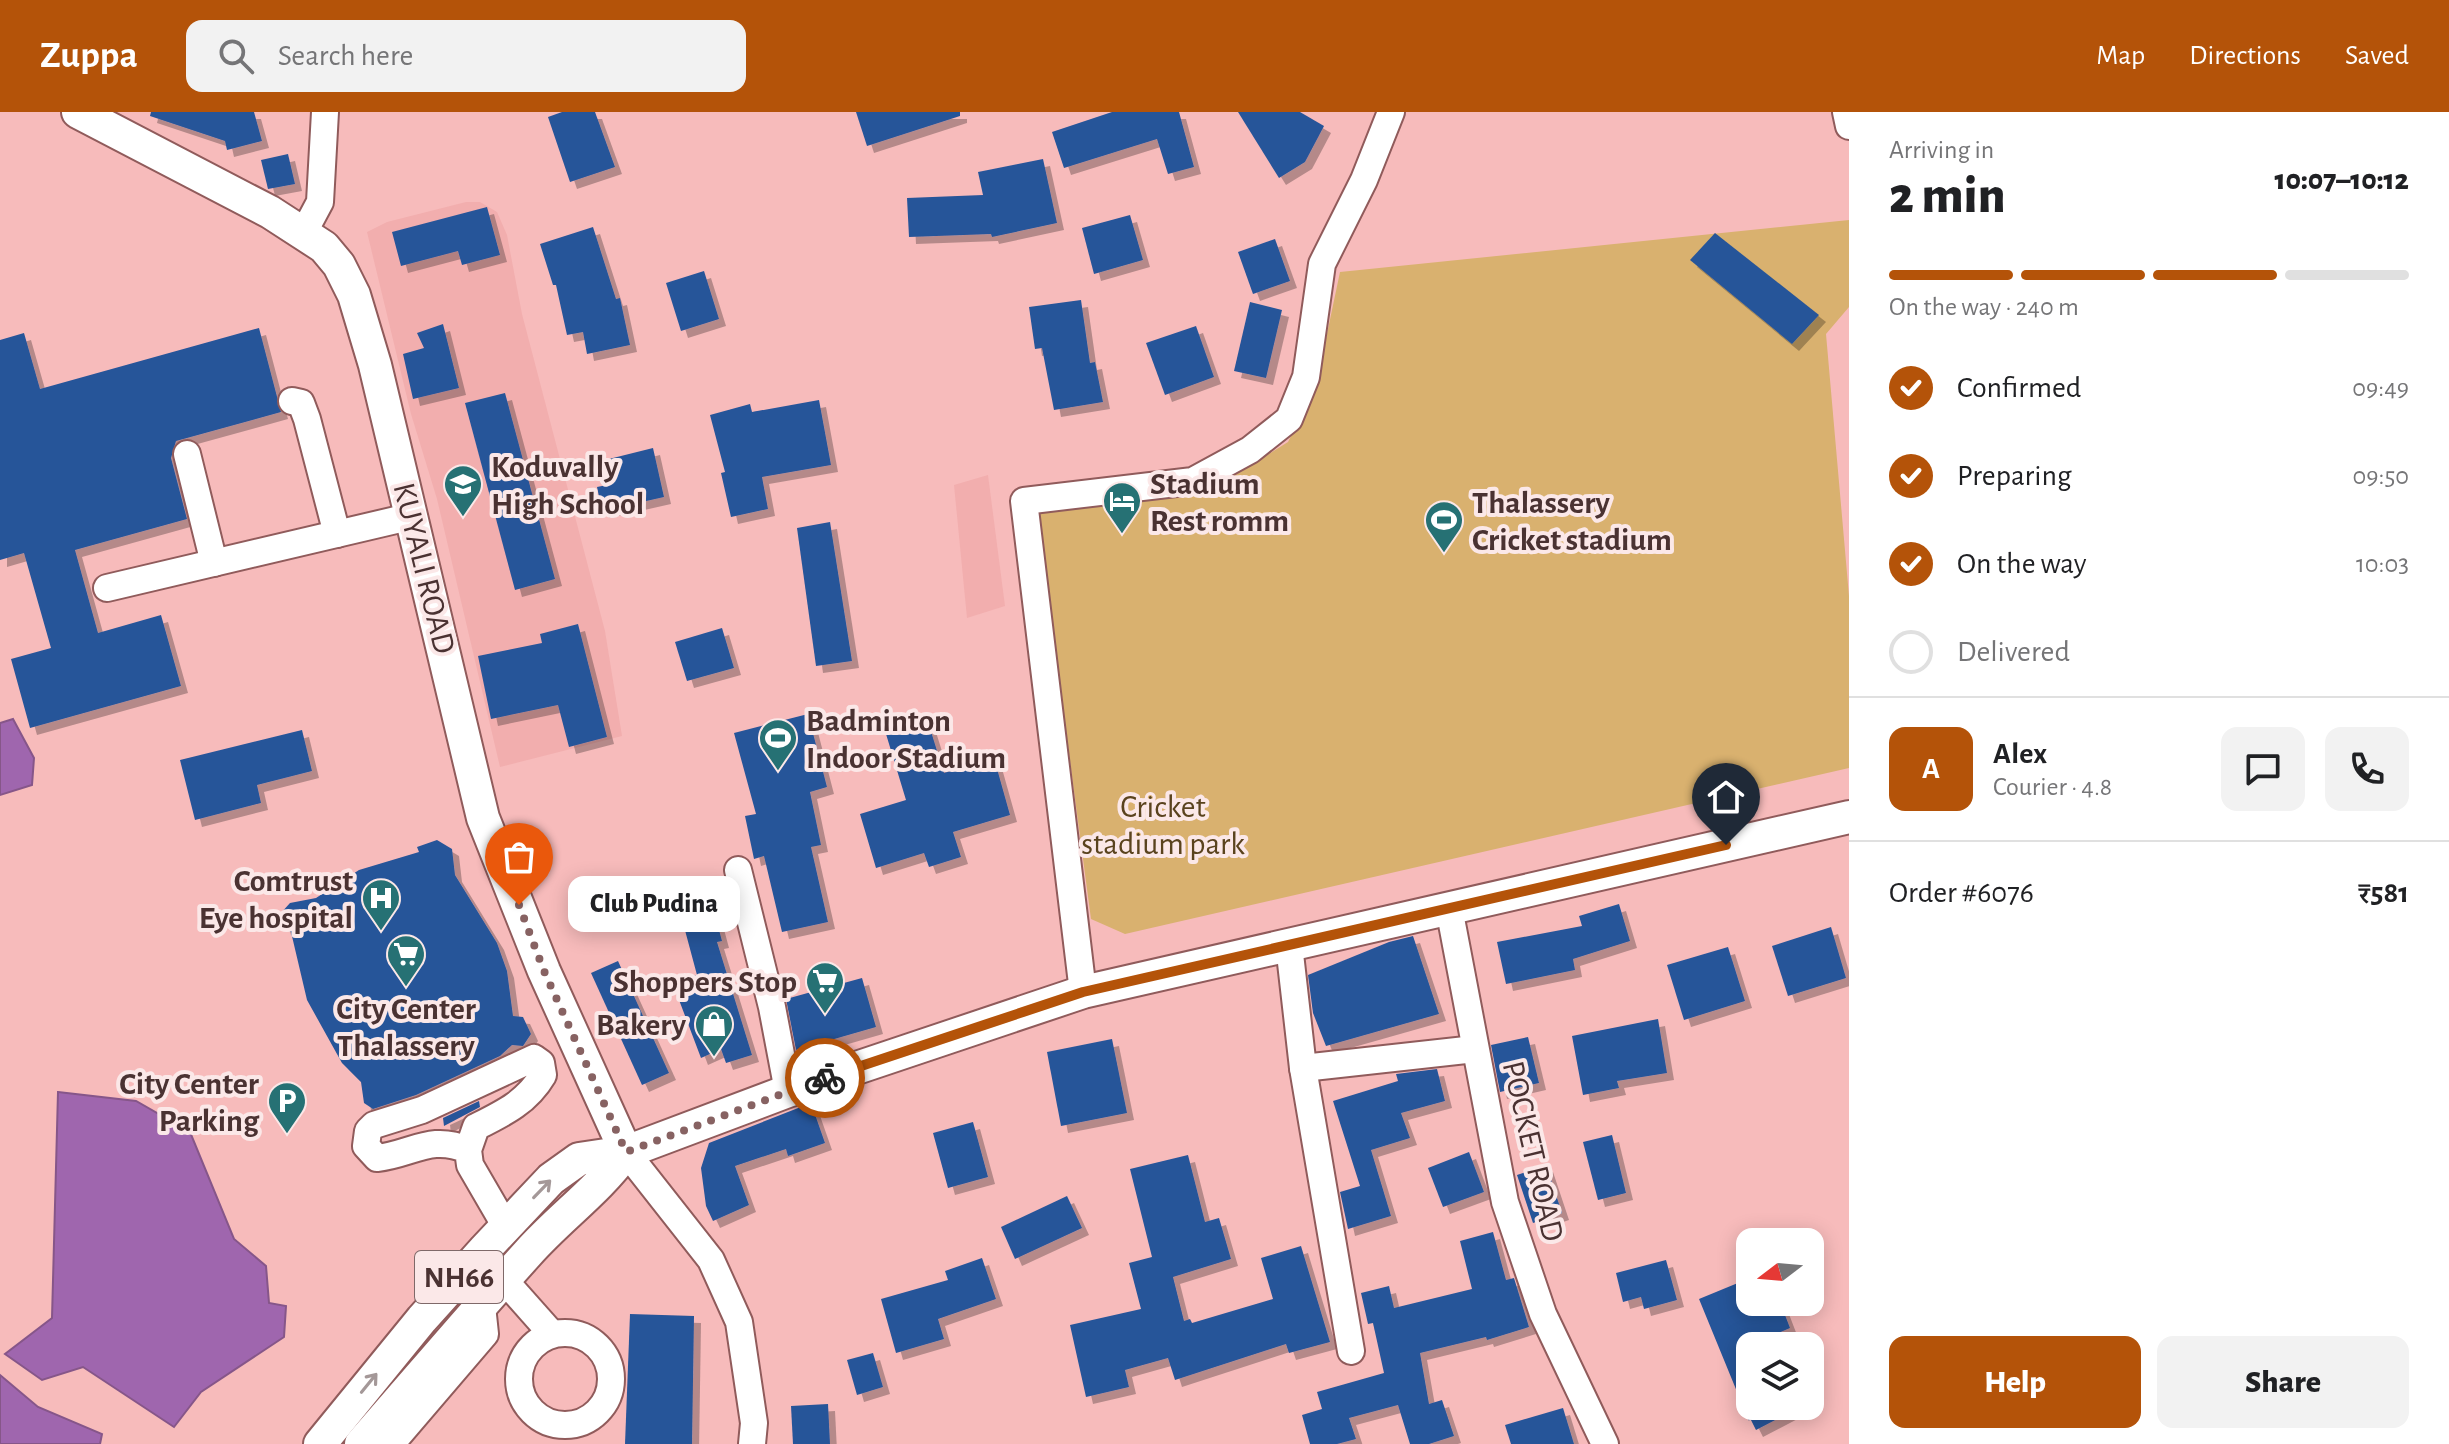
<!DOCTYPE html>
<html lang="en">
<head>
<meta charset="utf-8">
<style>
  :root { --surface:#fff; --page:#f2f2f2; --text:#202124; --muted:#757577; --line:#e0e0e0; --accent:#b45309 }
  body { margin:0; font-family:"Alegreya Sans",sans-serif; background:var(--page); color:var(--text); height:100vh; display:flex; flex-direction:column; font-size:30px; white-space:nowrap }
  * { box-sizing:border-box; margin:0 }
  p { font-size:26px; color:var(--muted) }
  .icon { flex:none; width:44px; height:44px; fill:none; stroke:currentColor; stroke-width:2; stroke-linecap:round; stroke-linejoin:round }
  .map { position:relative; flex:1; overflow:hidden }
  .details { display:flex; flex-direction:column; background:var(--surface); width:600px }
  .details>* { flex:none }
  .needle { width:52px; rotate:254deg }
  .controls { position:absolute; left:1736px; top:1116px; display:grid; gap:16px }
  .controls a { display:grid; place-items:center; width:88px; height:88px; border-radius:16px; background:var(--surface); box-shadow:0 4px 20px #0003; font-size:40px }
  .pin { position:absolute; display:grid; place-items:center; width:68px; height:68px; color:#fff; margin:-82px -34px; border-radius:50% 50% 50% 0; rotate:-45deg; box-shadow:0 0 8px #0007 }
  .pin .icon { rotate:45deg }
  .courier { position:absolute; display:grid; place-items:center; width:80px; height:80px; margin:-40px; border:6px solid #b45309; border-radius:50%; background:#fff; color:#222; box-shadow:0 2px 10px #0007 }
  .bubble { position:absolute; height:56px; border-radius:16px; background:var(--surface); box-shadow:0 4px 20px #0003; font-size:26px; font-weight:800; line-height:56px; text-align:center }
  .overview em { font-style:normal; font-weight:800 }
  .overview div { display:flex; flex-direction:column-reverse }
  .overview { display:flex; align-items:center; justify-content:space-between; height:136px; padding:0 40px }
  h1 { font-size:52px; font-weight:800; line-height:60px }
  .bar { display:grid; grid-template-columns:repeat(4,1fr); gap:12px 8px; align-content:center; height:96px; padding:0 40px }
  .bar i { height:10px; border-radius:6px; background:var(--line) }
  .bar .current { background:var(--accent) }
  .bar p { grid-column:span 4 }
  .line { display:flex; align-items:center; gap:20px; padding:0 40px; border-top:2px solid var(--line) }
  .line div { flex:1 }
  .round { display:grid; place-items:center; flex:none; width:84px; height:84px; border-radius:16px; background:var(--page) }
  ol { padding:0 40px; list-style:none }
  li { display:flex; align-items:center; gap:24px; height:88px }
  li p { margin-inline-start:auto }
  li .icon { padding:8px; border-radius:50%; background:var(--accent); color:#fff; stroke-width:4 }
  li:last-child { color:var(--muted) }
  li i { width:44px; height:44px; border:4px solid var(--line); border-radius:50% }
  .primary-button { display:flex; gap:16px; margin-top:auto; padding:16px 40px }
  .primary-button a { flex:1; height:92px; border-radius:16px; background:var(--accent); color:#fff; font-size:32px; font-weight:800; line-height:92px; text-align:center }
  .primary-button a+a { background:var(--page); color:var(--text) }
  header { display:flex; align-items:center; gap:48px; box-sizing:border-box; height:112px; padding:0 40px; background:var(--accent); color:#fff }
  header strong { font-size:38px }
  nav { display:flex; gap:44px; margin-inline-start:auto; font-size:28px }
  .search { width:560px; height:72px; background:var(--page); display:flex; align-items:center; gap:20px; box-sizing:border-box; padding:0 28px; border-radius:16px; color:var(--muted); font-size:30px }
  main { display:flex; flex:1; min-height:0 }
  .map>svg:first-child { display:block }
  .built { fill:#f2aeae }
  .green { fill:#d9b16f }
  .water { fill:#9f66ae; stroke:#865689; stroke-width:2 }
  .building { fill:#275499; filter:url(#shadow) }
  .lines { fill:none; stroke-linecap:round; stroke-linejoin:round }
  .minor-casing { stroke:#905b5b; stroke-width:30 }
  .major-casing { stroke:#905b5b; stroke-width:36 }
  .minor { stroke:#fff; stroke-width:26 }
  .major { stroke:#fff; stroke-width:32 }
  .oneway { stroke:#a49898 }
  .done { stroke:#876262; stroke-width:8; stroke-dasharray:0 14.4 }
  .route { stroke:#b45309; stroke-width:10 }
  .labels { text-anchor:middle; stroke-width:8; stroke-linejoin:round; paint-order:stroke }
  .shield { fill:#fbe8e8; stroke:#7f6969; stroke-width:2 }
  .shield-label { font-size:30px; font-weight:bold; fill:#4a3232 }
  .poi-label { font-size:32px; font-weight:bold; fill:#4a3232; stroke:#fbe8e8; text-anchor:start }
  .street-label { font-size:32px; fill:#4a3232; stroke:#fbe8e8 }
  .park-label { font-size:32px; fill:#5a431e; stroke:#fbe8e8 }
</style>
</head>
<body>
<header>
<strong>Zuppa</strong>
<div class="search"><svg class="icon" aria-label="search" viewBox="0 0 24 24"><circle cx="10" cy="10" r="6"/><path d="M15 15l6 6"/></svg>Search here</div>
<nav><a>Map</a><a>Directions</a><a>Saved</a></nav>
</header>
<main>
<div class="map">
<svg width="1849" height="1332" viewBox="0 0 1849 1332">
  <defs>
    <filter id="shadow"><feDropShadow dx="7" dy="7" stdDeviation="0" flood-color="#0004"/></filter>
  </defs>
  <rect width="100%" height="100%" fill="#f7bbbb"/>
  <g class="built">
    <polygon points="466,90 480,90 497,100 507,123 522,202 605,519 622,624 500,655 437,387 411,302 367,120 387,110"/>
    <polygon points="988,363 1005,494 967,506 954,373"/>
  </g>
  <polygon class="green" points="1849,108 1849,195 1826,222 1849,484 1849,656 1125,822 1091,807 1037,401 1204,382 1288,330 1316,274 1340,160"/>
  <g class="water">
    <polygon points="13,607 34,646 32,673 0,683 0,611"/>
    <polygon points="58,980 136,989 190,1020 234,1127 266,1154 269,1191 286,1194 284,1225 201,1280 174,1315 83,1255 42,1268 5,1242 52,1206"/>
    <polygon points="0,1263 38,1295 102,1322 100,1332 0,1332"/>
  </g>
  <g class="building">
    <polygon points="151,0 254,0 262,29 227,38 225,29 150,4"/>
    <polygon points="562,0 595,0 615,55 570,70 548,5"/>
    <polygon points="856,0 960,0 960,4 867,34"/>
    <polygon points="1112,0 1179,0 1194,55 1168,62 1157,27 1064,56 1052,20"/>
    <polygon points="1238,0 1300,0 1324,14 1305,50 1279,66"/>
    <polygon points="288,42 295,72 268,77 261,48"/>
    <polygon points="1043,47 1057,111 992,125 991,122 909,125 907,86 983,83 978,60"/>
    <polygon points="487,95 500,143 462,153 458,139 401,154 392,120"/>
    <polygon points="1130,103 1143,148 1094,162 1082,116"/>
    <polygon points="593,115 616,187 620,186 630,233 587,242 583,220 567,223 556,173 553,173 540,132"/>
    <polygon points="1715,121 1819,203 1792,232 1690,148"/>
    <polygon points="1275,127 1290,169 1253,182 1238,140"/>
    <polygon points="704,159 719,207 681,219 666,171"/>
    <polygon points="1081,188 1090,251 1095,250 1103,290 1054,298 1042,236 1035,237 1029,195"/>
    <polygon points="1250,190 1282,198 1266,266 1234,259"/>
    <polygon points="443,212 459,276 413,287 403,242 424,236 417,221"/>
    <polygon points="1196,214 1214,265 1165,283 1146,231"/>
    <polygon points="259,216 281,300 176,329 171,346 187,407 75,438 98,521 161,503 181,574 30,616 11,547 51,536 24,441 0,448 0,228 24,221 40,277"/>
    <polygon points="505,281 555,467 515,478 465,291"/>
    <polygon points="819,288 831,353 762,365 768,397 731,405 721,361 725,360 710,303 750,292 752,300"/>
    <polygon points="653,336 664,385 602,399 597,375 607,373 601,349"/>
    <polygon points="830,410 852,549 816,554 797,416"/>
    <polygon points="578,512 607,625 569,635 558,593 491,607 478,544 542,531 540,522"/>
    <polygon points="722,516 734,556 687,569 675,530"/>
    <polygon points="808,602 827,675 810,680 821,733 811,735 828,810 782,820 764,744 754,747 745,704 756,702 734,621"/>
    <polygon points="928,610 944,661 994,646 1010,703 953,720 961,745 929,755 924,741 876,756 860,702 906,688 886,622"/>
    <polygon points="302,618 312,659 257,673 261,691 195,708 180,648"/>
    <polygon points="437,728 452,737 455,763 497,831 507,859 513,904 523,905 531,922 523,934 512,933 500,944 416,983 373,997 364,991 361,970 342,951 307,888 291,820 284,816 280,802 290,791 316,786 359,758 419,740 417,735"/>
    <polygon points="707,773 722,829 717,830 752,943 726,951 721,937 701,946 673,872 697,863 675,781"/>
    <polygon points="1619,792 1630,829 1573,847 1575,858 1506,872 1497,830 1582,814 1579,804"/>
    <polygon points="1831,815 1846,866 1788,884 1772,834"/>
    <polygon points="1413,824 1439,902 1326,934 1313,901 1308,863 1389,830"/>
    <polygon points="1728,835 1745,889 1684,908 1667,853"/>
    <polygon points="618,849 669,961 642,973 591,861"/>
    <polygon points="862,866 876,915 796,938 786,887"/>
    <polygon points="1658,907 1667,961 1617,969 1619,976 1583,983 1572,924"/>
    <polygon points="1528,925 1539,971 1500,980 1491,933"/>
    <polygon points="1112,927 1127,1001 1061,1014 1047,940"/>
    <polygon points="1437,957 1445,989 1401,1001 1410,1026 1371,1038 1391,1104 1348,1117 1340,1080 1360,1074 1333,989 1398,969 1396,962"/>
    <polygon points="479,989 480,995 444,1014 443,1006"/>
    <polygon points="811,991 825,1031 788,1044 786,1037 735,1054 749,1093 713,1109 706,1094 701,1056 709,1031"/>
    <polygon points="973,1010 988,1065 948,1076 933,1021"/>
    <polygon points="1612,1023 1626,1081 1598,1088 1583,1030"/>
    <polygon points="1469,1040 1484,1080 1443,1095 1428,1056"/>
    <polygon points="1188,1043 1205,1110 1219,1106 1231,1147 1173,1165 1184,1209 1190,1207 1192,1211 1273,1187 1261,1146 1301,1134 1330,1230 1289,1241 1286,1232 1175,1268 1168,1246 1125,1258 1129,1275 1086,1285 1070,1213 1141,1197 1129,1151 1152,1145 1130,1057"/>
    <polygon points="1546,1053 1562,1101 1533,1111 1517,1063"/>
    <polygon points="1067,1084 1082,1116 1015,1147 1001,1115"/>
    <polygon points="1493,1120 1506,1168 1514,1166 1529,1215 1487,1228 1486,1225 1420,1241 1429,1292 1442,1288 1454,1324 1429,1332 1410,1332 1398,1293 1349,1306 1356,1327 1337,1332 1310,1332 1302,1303 1322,1297 1317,1280 1384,1261 1373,1211 1368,1212 1361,1181 1389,1174 1394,1196 1472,1177 1460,1129"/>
    <polygon points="982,1146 996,1187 938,1207 944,1227 896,1241 881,1187 948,1168 945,1159"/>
    <polygon points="1666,1148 1677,1188 1644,1197 1641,1185 1623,1190 1616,1161"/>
    <polygon points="1750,1166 1750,1190 1780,1190 1790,1216 1750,1233 1750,1294 1802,1294 1756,1318 1750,1306 1749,1309 1699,1187"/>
    <polygon points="630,1202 694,1204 692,1332 625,1332"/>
    <polygon points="873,1241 883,1275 857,1283 847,1248"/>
    <polygon points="828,1292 830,1332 793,1332 791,1294"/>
    <polygon points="1563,1296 1574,1332 1511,1332 1505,1313"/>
  </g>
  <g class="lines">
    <g class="minor-casing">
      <g id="minor">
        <polyline points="1846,0 1849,14"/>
        <polyline points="304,120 320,90 325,0"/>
        <polyline points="292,289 301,291 307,307 337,422"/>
        <polyline points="187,342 214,451"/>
        <polyline points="107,476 413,404"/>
        <polyline points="738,758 772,895 788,979"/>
        <polyline points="1449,796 1505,1090 1543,1202 1605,1332"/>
        <polyline points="1289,833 1303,956 1351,1239"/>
        <polyline points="1083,880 1024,389 1193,369 1250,338 1289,307 1306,265 1322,152 1364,68 1391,0"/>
        <polyline points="1303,956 1475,937"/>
        <path d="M468,1038C430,1022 413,1042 377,1046L366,1034L368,1019L374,1013L422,998L534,946L541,951L543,963C527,990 504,1001 476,1015L468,1038L470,1053L506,1115"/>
        <polyline points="626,1040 711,1148 739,1210 754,1311 752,1332"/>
        <polyline points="504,1168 552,1222"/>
        <circle cx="565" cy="1267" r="46"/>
        <polyline points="391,1332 485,1222 482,1194"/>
      </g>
    </g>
    <g class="major-casing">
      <g id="major">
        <polyline points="78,0 270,100 324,135 339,153 354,183 375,253 483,706 544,859 626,1040"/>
        <polyline points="320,1332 422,1207 485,1137 551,1067 579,1047 626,1040 788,979 1083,880 1849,705"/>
        <path d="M361,1332C417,1268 471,1204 528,1141C560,1105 598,1079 626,1040"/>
      </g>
    </g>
    <use href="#minor" class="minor"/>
    <use href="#major" class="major"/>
  </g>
  <defs><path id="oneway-shaft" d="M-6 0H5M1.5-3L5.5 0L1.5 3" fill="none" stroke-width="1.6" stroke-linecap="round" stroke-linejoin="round" transform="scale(2)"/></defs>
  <g class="oneway">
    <use href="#oneway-shaft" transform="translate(542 1077) rotate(-46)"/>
    <use href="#oneway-shaft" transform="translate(369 1271) rotate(-51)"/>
  </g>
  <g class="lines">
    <polyline class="done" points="519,793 544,859 626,1040 825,966"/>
    <polyline class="route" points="825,966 1083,880 1726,733"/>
  </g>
  <defs>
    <g id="school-pin" transform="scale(2)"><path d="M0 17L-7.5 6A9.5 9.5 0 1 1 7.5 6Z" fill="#267174" stroke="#fbe8e8"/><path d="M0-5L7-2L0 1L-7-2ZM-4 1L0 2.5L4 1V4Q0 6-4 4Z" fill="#fff"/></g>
    <g id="hotel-pin" transform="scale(2)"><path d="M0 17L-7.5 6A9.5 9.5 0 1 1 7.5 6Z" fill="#267174" stroke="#fbe8e8"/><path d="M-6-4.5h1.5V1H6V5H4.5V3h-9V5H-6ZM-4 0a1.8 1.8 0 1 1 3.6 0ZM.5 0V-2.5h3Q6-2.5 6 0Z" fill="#fff"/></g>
    <g id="stadium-pin" transform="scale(2)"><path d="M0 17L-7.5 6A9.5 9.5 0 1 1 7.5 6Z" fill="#267174" stroke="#fbe8e8"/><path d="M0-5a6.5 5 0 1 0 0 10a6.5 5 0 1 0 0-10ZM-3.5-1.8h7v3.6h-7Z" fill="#fff"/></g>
    <g id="hospital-pin" transform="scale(2)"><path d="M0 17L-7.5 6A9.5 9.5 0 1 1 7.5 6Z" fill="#267174" stroke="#fbe8e8"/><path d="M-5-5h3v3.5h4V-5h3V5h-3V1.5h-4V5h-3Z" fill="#fff"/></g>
    <g id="supermarket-pin" transform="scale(2)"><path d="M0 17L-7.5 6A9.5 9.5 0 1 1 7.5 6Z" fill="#267174" stroke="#fbe8e8"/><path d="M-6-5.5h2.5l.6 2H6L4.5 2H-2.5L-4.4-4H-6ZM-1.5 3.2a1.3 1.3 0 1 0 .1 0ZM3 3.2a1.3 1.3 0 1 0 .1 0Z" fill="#fff"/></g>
    <g id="shop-pin" transform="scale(2)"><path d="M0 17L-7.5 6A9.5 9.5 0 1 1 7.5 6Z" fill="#267174" stroke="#fbe8e8"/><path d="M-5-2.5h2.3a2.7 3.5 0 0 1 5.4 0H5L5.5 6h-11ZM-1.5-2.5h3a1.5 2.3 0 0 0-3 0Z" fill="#fff"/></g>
    <g id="parking-pin" transform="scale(2)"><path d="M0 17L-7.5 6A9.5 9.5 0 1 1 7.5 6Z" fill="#267174" stroke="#fbe8e8"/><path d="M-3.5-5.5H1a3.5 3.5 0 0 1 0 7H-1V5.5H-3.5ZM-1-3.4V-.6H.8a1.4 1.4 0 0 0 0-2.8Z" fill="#fff"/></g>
  </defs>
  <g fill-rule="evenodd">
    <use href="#school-pin" x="463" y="372"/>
    <use href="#hotel-pin" x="1122" y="389"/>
    <use href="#stadium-pin" x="1444" y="408"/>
    <use href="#stadium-pin" x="778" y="626"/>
    <use href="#hospital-pin" x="381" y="786"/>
    <use href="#supermarket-pin" x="406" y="842"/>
    <use href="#supermarket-pin" x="825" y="869"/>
    <use href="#shop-pin" x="714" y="912"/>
    <use href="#parking-pin" x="287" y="989"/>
  </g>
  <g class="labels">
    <rect class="shield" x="415" y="1139" width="88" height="52" rx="6"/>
    <g class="shield-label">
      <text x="459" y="1175">NH66</text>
    </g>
    <g class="poi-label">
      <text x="491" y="365">Koduvally<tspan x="491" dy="37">High School</tspan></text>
      <text x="1150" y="382">Stadium<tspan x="1150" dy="37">Rest romm</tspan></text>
      <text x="1472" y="401">Thalassery<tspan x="1472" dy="37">Cricket stadium</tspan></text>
      <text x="806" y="619">Badminton<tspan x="806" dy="37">Indoor Stadium</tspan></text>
      <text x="353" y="779" text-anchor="end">Comtrust<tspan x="353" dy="37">Eye hospital</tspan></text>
      <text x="797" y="880" text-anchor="end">Shoppers Stop</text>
      <text x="406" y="907" text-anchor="middle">City Center<tspan x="406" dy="37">Thalassery</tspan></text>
      <text x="686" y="923" text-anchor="end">Bakery</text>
      <text x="259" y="982" text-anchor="end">City Center<tspan x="259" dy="37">Parking</tspan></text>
    </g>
    <g class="street-label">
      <text transform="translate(425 456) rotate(76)" y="11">KUYALI ROAD</text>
      <text transform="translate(1534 1039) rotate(77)" y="11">POCKET ROAD</text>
    </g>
    <g class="park-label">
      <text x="1163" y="705">Cricket<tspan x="1163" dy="37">stadium park</tspan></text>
    </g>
  </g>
</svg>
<div class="controls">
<a><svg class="needle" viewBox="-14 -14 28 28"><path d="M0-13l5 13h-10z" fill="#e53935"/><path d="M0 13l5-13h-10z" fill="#757577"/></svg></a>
<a><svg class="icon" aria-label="layers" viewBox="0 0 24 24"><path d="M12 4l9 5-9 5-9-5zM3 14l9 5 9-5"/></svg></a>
</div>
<div class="pin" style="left:519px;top:793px;background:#ea580c"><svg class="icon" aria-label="bag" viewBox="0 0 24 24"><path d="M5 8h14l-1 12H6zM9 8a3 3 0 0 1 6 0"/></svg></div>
<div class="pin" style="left:1726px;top:733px;background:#1f2937"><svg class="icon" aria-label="home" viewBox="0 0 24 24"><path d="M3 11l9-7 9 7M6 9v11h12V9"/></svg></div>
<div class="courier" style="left:825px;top:966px"><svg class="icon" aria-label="bike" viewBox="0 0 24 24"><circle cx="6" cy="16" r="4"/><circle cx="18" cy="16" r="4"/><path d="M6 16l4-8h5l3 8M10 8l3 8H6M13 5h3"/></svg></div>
<div class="bubble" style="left:568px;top:764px;width:172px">Club Pudina</div>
</div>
<section class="details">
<div class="overview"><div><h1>2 min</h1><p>Arriving in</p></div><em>10:07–10:12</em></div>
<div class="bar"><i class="current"></i><i class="current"></i><i class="current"></i><i></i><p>On the way · 240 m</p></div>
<ol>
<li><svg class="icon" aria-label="check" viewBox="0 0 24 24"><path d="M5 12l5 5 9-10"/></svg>Confirmed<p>09:49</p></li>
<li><svg class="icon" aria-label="check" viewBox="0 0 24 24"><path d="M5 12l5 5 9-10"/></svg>Preparing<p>09:50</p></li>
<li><svg class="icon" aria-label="check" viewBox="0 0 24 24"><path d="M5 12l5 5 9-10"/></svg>On the way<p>10:03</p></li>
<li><i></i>Delivered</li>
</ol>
<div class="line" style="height:144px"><b class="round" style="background:var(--accent);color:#fff">A</b><div><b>Alex</b><p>Courier · 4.8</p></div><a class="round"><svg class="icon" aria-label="chat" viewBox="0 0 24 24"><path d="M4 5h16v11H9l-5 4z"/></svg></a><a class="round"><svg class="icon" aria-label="phone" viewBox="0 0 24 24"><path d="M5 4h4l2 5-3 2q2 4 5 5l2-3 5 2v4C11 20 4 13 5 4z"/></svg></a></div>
<div class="line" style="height:104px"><div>Order #6076</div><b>₹581</b></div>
<div class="primary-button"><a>Help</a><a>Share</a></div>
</section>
</main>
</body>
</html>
